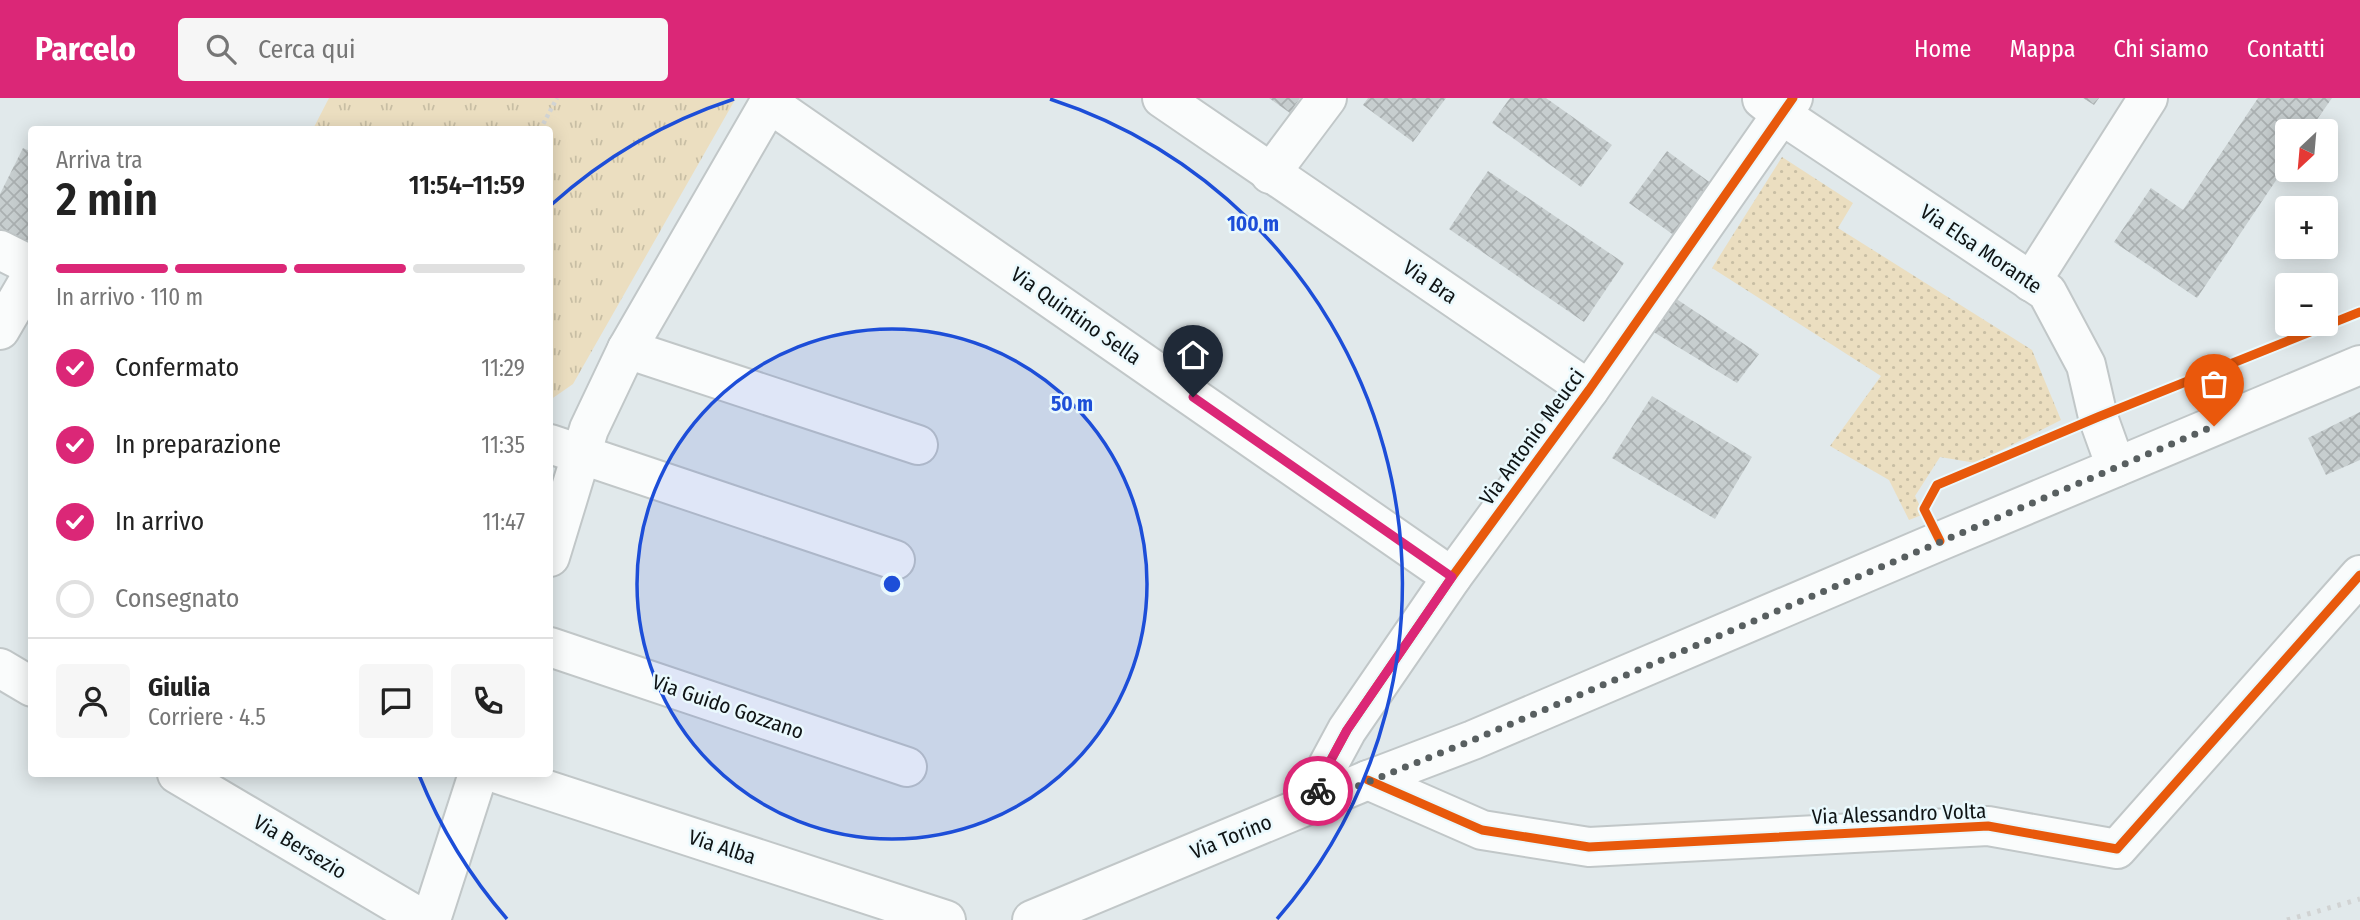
<!DOCTYPE html>
<html lang="it">
<head>
<meta charset="utf-8">
<style>
  :root { --surface:#fff; --page:#f6f6f6; --text:#222; --muted:#767676; --line:#e0e0e0; --accent:#db2777 }
  body { margin:0; font-family:"Fira Sans Condensed",sans-serif; background:var(--page); color:var(--text); height:100vh; display:flex; flex-direction:column; font-size:26px; white-space:nowrap }
  * { box-sizing:border-box; margin:0 }
  p { font-size:23px; color:var(--muted) }
  .icon { flex:none; width:38px; height:38px; fill:none; stroke:currentColor; stroke-width:2; stroke-linecap:round; stroke-linejoin:round }
  .map { position:relative; flex:1; overflow:hidden }
  .panel { position:absolute; left:28px; top:28px; width:525px; height:651px; display:flex; flex-direction:column; background:var(--surface); border-radius:7px; box-shadow:0 4px 18px #0003 }
  .panel>* { flex:none }
  .needle { width:46px; rotate:206deg }
  .tools { position:absolute; left:2275px; top:21px; display:grid; gap:14px }
  .tools a { display:grid; place-items:center; width:63px; height:63px; border-radius:7px; background:var(--surface); box-shadow:0 4px 18px #0003; font-size:35px }
  .pin { position:absolute; display:grid; place-items:center; width:60px; height:60px; color:#fff; margin:-72px -30px; border-radius:50% 50% 50% 0; rotate:-45deg; box-shadow:0 0 7px #0007 }
  .pin .icon { rotate:45deg }
  .courier { position:absolute; display:grid; place-items:center; width:70px; height:70px; margin:-35px; border:5px solid #db2777; border-radius:50%; background:#fff; color:#222; box-shadow:0 2px 9px #0007 }
  .headline em { font-style:normal; font-weight:600 }
  .headline div { display:flex; flex-direction:column-reverse }
  .headline { display:flex; align-items:center; justify-content:space-between; height:119px; padding:0 28px }
  h1 { font-size:46px; font-weight:600; line-height:52px }
  .bar { display:grid; grid-template-columns:repeat(4,1fr); gap:10px 7px; align-content:center; height:84px; padding:0 28px }
  .bar i { height:9px; border-radius:5px; background:var(--line) }
  .bar .active { background:var(--accent) }
  .bar p { grid-column:span 4 }
  .line { display:flex; align-items:center; gap:18px; padding:0 28px; border-top:2px solid var(--line) }
  .line div { flex:1 }
  .round { display:grid; place-items:center; flex:none; width:74px; height:74px; border-radius:7px; background:var(--page) }
  ol { padding:0 28px; list-style:none }
  li { display:flex; align-items:center; gap:21px; height:77px }
  li p { margin-inline-start:auto }
  li .icon { padding:7px; border-radius:50%; background:var(--accent); color:#fff; stroke-width:4 }
  li:last-child { color:var(--muted) }
  li i { width:38px; height:38px; border:4px solid var(--line); border-radius:50% }
  header { display:flex; align-items:center; gap:42px; box-sizing:border-box; height:98px; padding:0 35px; background:var(--accent); color:#fff }
  header strong { font-size:33px }
  nav { display:flex; gap:38px; margin-inline-start:auto; font-size:24px }
  .search { width:490px; height:63px; background:var(--page); display:flex; align-items:center; gap:18px; box-sizing:border-box; padding:0 24px; border-radius:7px; color:var(--muted); font-size:26px }
  .map>svg:first-child { display:block }
  .grass { fill:url(#grass-dots) }
  .park { fill:url(#park-tufts) }
  .building { fill:url(#building-cross-hatch) }
  .lines { fill:none; stroke-linecap:round; stroke-linejoin:round }
  .minor-casing { stroke:#c1c7c8; stroke-width:42 }
  .major-casing { stroke:#c1c7c8; stroke-width:42 }
  .path { stroke:#d2d4d4; stroke-width:4.5; stroke-dasharray:3.5 3.5; stroke-linecap:butt }
  .minor { stroke:#fafcfc; stroke-width:38 }
  .major { stroke:#fafcfc; stroke-width:38 }
  .rail { stroke:#d1d3d3; stroke-width:5; stroke-dasharray:3.5 7; stroke-linecap:butt }
  .cycleway-casing { stroke:#eaf9fd; stroke-width:13 }
  .cycleway { stroke:#e8590c; stroke-width:9 }
  .done { stroke:#585f60; stroke-width:7; stroke-dasharray:0 12.6 }
  .route { stroke:#db2777; stroke-width:9 }
  .ring { fill:none; stroke:#1d4ed8; stroke-width:3.5 }
  .labels { text-anchor:middle; stroke-width:5; stroke-linejoin:round; paint-order:stroke }
  .street-label { font-size:21px; fill:#0f1415; stroke:#eaf9fd }
  .centre { fill:#1d4ed8; stroke:#eaf9fd; stroke-width:3.5 }
  .ring-label { font-size:21px; text-anchor:middle; font-weight:bold; fill:#1d4ed8; stroke:#eaf9fd; stroke-width:5; stroke-linejoin:round; paint-order:stroke }
</style>
</head>
<body>
<header>
<strong>Parcelo</strong>
<div class="search"><svg class="icon" aria-label="search" viewBox="0 0 24 24"><circle cx="10" cy="10" r="6"/><path d="M15 15l6 6"/></svg>Cerca qui</div>
<nav><a>Home</a><a>Mappa</a><a>Chi siamo</a><a>Contatti</a></nav>
</header>
<div class="map">
<svg width="2360" height="822" viewBox="0 0 2360 822">
  <defs>
    <pattern id="grass-dots" width="8" height="8" patternUnits="userSpaceOnUse" patternTransform="scale(1.75)"><rect width="8" height="8" fill="#ebdec0"/><path d="M2 2h.1M6 6h.1" fill="none" stroke="#c8bea4" stroke-width="1.8" stroke-linecap="round"/></pattern>
    <pattern id="park-tufts" width="24" height="20" patternUnits="userSpaceOnUse" patternTransform="scale(1.75)"><rect width="24" height="20" fill="#ebdec0"/><path d="M3 7l-1-3M5 7V3M7 7l1-3M15 17l-1-3M17 17v-4M19 17l1-3" fill="none" stroke="#c8bea4"/></pattern>
    <pattern id="building-cross-hatch" width="8" height="8" patternUnits="userSpaceOnUse" patternTransform="scale(1.75)"><rect width="8" height="8" fill="#c7cecf"/><path d="M0 0l8 8M0 8l8-8" fill="none" stroke="#aab0b1"/></pattern>
  </defs>
  <rect width="100%" height="100%" fill="#e1e9eb"/>
  <polygon class="grass" points="1782,59 1853,105 1838,130 2032,252 2061,322 1976,365 1940,359 1915,398 1924,416 1909,422 1889,382 1830,348 1881,278 1712,170"/>
  <polygon class="park" points="329,0 736,0 573,286 550,302 550,32 313,31"/>
  <g class="building">
    <polygon points="1269,0 1300,0 1290,15"/>
    <polygon points="1368,0 1446,0 1413,44 1363,7"/>
    <polygon points="1510,0 1546,0 1612,47 1581,89 1492,25"/>
    <polygon points="2083,0 2099,0 2094,7"/>
    <polygon points="2258,0 2332,0 2309,33 2287,33 2287,66 2197,200 2114,144 2151,90 2183,112"/>
    <polygon points="23,50 32,54 32,149 0,132 0,96"/>
    <polygon points="1667,53 1712,86 1675,138 1629,105"/>
    <polygon points="1488,73 1624,165 1584,224 1449,131"/>
    <polygon points="1669,196 1759,256 1737,285 1647,230"/>
    <polygon points="1652,298 1752,359 1715,421 1612,360"/>
    <polygon points="2360,314 2360,362 2326,377 2308,340"/>
  </g>
  <g class="lines">
    <g class="minor-casing">
      <g id="minor">
        <polyline points="1162,0 1589,292"/>
        <polyline points="1762,1 1782,17 2047,194 2086,267 2098,319 2116,369"/>
        <polyline points="769,5 1452,479"/>
        <polyline points="1270,76 1327,0"/>
        <polyline points="0,152 32,168"/>
        <polyline points="2031,184 2148,0"/>
        <polyline points="0,232 32,177"/>
        <polyline points="627,251 918,347"/>
        <polyline points="550,346 895,462"/>
        <polyline points="550,459 589,331 627,251 772,0"/>
        <polyline points="550,549 907,669"/>
        <polyline points="0,570 32,589"/>
        <polyline points="177,676 424,822"/>
        <polyline points="498,676 946,822"/>
        <polyline points="1368,682 1482,732 1589,749 1988,728 2117,751 2360,477"/>
        <polyline points="1313,706 1326,671 1347,632 1452,479 1589,292 1793,0"/>
        <polyline points="431,822 478,676"/>
      </g>
    </g>
    <g class="major-casing">
      <polyline id="major" points="1032,822 1368,682 1473,642 1940,443 2360,267"/>
    </g>
    <polyline class="path" points="540,32 557,0"/>
    <use href="#minor" class="minor"/>
    <use href="#major" class="major"/>
    <polyline class="rail" points="2287,822 2360,801"/>
    <g class="cycleway-casing">
      <g id="cycleway">
        <polyline points="1940,443 1924,411 1937,387 2098,319 2360,214"/>
        <polyline points="1368,682 1482,732 1589,749 1988,728 2117,751 2360,477"/>
        <polyline points="1313,706 1326,671 1347,632 1452,479 1589,292 1793,0"/>
      </g>
    </g>
    <use href="#cycleway" class="cycleway"/>
  </g>
  <g class="lines">
    <polyline class="done" points="1318,693 1313,706 1473,642 2214,328"/>
    <polyline class="route" points="1193,299 1452,479 1347,632 1326,671 1318,693"/>
  </g>
  <circle cx="892" cy="486" r="255" fill="#1d4ed8" fill-opacity=".12"/>
  <g class="ring">
    <circle cx="892" cy="486" r="255"/>
    <path d="M507 821A510 510 0 0 1 419 677M551 107A510 510 0 0 1 734 1M1050 1A510 510 0 0 1 1277 821"/>
  </g>
  <g class="labels">
    <g class="street-label">
      <text transform="translate(1981 151) rotate(34)" y="7">Via Elsa Morante</text>
      <text transform="translate(1430 184) rotate(34)" y="7">Via Bra</text>
      <text transform="translate(1076 218) rotate(35)" y="7">Via Quintino Sella</text>
      <text transform="translate(1532 339) rotate(-54)" y="7">Via Antonio Meucci</text>
      <text transform="translate(728 609) rotate(19)" y="7">Via Guido Gozzano</text>
      <text transform="translate(1899 716) rotate(-2)" y="7">Via Alessandro Volta</text>
      <text transform="translate(1231 739) rotate(-22)" y="7">Via Torino</text>
      <text transform="translate(300 749) rotate(31)" y="7">Via Bersezio</text>
      <text transform="translate(722 749) rotate(18)" y="7">Via Alba</text>
    </g>
  </g>
  <circle cx="892" cy="486" r="10" class="centre"/>
  <g class="ring-label">
    <text x="1253" y="133">100 m</text>
    <text x="1072" y="313">50 m</text>
  </g>
</svg>
<div class="tools">
<a><svg class="needle" viewBox="-14 -14 28 28"><path d="M0-13l5 13h-10z" fill="#e53935"/><path d="M0 13l5-13h-10z" fill="#767676"/></svg></a>
<a>+</a>
<a>−</a>
</div>
<div class="pin" style="left:2214px;top:328px;background:#ea580c"><svg class="icon" aria-label="bag" viewBox="0 0 24 24"><path d="M5 8h14l-1 12H6zM9 8a3 3 0 0 1 6 0"/></svg></div>
<div class="pin" style="left:1193px;top:299px;background:#1f2937"><svg class="icon" aria-label="home" viewBox="0 0 24 24"><path d="M3 11l9-7 9 7M6 9v11h12V9"/></svg></div>
<div class="courier" style="left:1318px;top:693px"><svg class="icon" aria-label="bike" viewBox="0 0 24 24"><circle cx="6" cy="16" r="4"/><circle cx="18" cy="16" r="4"/><path d="M6 16l4-8h5l3 8M10 8l3 8H6M13 5h3"/></svg></div>
<section class="panel">
<div class="headline"><div><h1>2 min</h1><p>Arriva tra</p></div><em>11:54–11:59</em></div>
<div class="bar"><i class="active"></i><i class="active"></i><i class="active"></i><i></i><p>In arrivo · 110 m</p></div>
<ol>
<li><svg class="icon" aria-label="check" viewBox="0 0 24 24"><path d="M5 12l5 5 9-10"/></svg>Confermato<p>11:29</p></li>
<li><svg class="icon" aria-label="check" viewBox="0 0 24 24"><path d="M5 12l5 5 9-10"/></svg>In preparazione<p>11:35</p></li>
<li><svg class="icon" aria-label="check" viewBox="0 0 24 24"><path d="M5 12l5 5 9-10"/></svg>In arrivo<p>11:47</p></li>
<li><i></i>Consegnato</li>
</ol>
<div class="line" style="height:126px"><a class="round"><svg class="icon" aria-label="person" viewBox="0 0 24 24"><circle cx="12" cy="8" r="4"/><path d="M4 21q1-7 8-7t8 7"/></svg></a><div><b>Giulia</b><p>Corriere · 4.5</p></div><a class="round"><svg class="icon" aria-label="chat" viewBox="0 0 24 24"><path d="M4 5h16v11H9l-5 4z"/></svg></a><a class="round"><svg class="icon" aria-label="phone" viewBox="0 0 24 24"><path d="M5 4h4l2 5-3 2q2 4 5 5l2-3 5 2v4C11 20 4 13 5 4z"/></svg></a></div>
</section>
</div>
</body>
</html>
